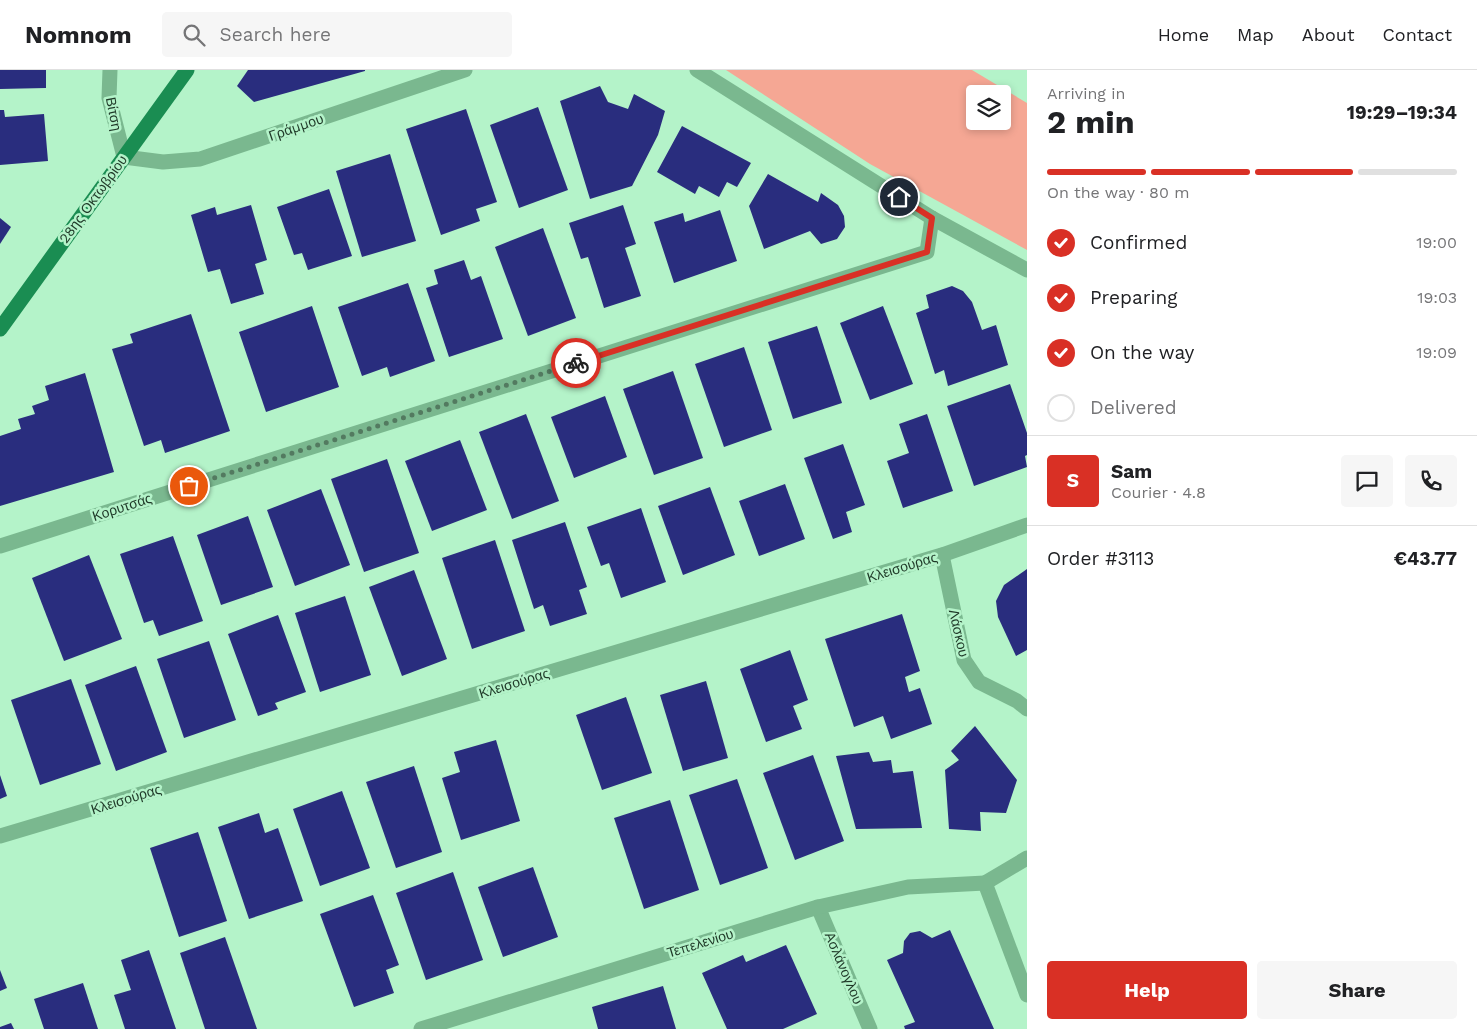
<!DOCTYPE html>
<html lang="en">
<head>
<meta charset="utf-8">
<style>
  :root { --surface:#fff; --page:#f6f6f6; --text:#202124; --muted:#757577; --line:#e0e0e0; --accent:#d93025 }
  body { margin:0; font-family:"Work Sans",sans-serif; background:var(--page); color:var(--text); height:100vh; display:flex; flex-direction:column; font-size:19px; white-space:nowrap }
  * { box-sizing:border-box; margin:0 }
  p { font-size:16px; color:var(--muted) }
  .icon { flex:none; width:28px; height:28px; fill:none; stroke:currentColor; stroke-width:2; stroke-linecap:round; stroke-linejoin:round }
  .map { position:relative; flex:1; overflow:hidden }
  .panel { display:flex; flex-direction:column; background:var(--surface); width:450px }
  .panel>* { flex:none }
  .controls { position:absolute; left:966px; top:15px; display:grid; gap:10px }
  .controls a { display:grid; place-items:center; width:45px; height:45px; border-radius:5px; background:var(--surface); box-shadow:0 2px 8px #0003; font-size:25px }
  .pin { position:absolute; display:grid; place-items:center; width:42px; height:42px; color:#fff; margin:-21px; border:2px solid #fff; border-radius:50%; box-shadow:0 1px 5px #0007 }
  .courier { position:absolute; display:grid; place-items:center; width:50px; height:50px; margin:-25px; border:4px solid #d93025; border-radius:50%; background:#fff; color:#222; box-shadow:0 1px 6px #0007 }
  .headline em { font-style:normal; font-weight:700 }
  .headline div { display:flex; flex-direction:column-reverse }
  .headline { display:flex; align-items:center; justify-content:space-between; height:85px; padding:0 20px }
  h1 { font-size:32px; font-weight:700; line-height:38px }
  .bar { display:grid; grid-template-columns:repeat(4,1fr); gap:8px 5px; align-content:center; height:60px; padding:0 20px }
  .bar i { height:6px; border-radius:4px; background:var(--line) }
  .bar .current { background:var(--accent) }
  .bar p { grid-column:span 4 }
  .line { display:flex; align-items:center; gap:12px; padding:0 20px; border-top:1px solid var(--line) }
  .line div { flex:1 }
  .round { display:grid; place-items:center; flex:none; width:52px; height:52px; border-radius:5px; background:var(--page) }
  ol { padding:0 20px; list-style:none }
  li { display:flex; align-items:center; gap:15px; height:55px }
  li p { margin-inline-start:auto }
  li .icon { padding:5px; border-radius:50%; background:var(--accent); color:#fff; stroke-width:4 }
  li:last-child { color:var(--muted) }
  li i { width:28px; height:28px; border:2px solid var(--line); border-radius:50% }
  .button { display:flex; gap:10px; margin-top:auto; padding:10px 20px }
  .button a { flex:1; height:58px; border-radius:5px; background:var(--accent); color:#fff; font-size:20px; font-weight:700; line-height:58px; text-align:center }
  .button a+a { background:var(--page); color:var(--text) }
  header { display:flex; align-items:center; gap:30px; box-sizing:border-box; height:70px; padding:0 25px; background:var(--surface); border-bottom:1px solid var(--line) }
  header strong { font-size:24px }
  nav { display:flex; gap:28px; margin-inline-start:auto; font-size:18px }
  .search { width:350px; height:45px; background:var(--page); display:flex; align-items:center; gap:12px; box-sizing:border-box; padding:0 18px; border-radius:5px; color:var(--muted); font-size:19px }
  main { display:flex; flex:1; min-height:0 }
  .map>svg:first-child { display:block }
  .green { fill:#f5a794; fill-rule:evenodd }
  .building { fill:#292d7e }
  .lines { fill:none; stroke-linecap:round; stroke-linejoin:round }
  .minor { stroke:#7ab88f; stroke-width:15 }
  .major { stroke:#1a8d52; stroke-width:15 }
  .done { stroke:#537a60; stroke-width:5; stroke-dasharray:0 9 }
  .route { stroke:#d93025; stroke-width:6 }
  .labels { text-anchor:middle; stroke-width:5; stroke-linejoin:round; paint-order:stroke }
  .street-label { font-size:14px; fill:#1f3928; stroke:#b4f3c9 }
</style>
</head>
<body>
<header>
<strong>Nomnom</strong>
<div class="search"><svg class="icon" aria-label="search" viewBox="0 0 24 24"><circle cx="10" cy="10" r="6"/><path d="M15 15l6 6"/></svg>Search here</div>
<nav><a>Home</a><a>Map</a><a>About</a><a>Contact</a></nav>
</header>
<main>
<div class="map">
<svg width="1027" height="959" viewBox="0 0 1027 959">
  <rect width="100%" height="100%" fill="#b4f3c9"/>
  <path class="green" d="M726,0H972L1027,33V180L870,94ZM975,24H1002V51H975Z"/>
  <g class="building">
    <polygon points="0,0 46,0 46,18 0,19"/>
    <polygon points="248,0 365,0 365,1 254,32 237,16"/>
    <polygon points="600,16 608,32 628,39 634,24 665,41 658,65 632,116 590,129 560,31"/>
    <polygon points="538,37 568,120 519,138 490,55"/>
    <polygon points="466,39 497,132 476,139 480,151 441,165 406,59"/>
    <polygon points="0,40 4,40 5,47 44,44 48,91 0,95"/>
    <polygon points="682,56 751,93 737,117 727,112 719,127 699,116 695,124 657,102"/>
    <polygon points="390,84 416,171 362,187 336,101"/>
    <polygon points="768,104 818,132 821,123 838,135 844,146 845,157 837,169 821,174 810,161 764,179 749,136"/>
    <polygon points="329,119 352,186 308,200 302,183 294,185 277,137"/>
    <polygon points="251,135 267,190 255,194 264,224 231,234 220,199 208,202 191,145 215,137 217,145"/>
    <polygon points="623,135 636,174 625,178 641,226 604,238 588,187 581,189 569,153"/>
    <polygon points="720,140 737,191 674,213 654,152 683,143 685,152"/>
    <polygon points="0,148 11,157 0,174"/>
    <polygon points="543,158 576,248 528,266 495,177"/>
    <polygon points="464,190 471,210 481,206 503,269 449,287 426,218 438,214 434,200"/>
    <polygon points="408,213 435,291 390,307 387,297 362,306 338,237"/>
    <polygon points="952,216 963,221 972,232 982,260 996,255 1008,295 948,316 944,300 935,304 916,243 929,238 926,225"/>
    <polygon points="312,236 339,317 266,342 239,262"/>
    <polygon points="883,236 913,314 870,330 840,253"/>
    <polygon points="191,244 230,361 165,383 161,370 144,376 112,279 133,273 130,264"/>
    <polygon points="817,256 842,333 793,349 768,272"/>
    <polygon points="744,277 772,360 724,377 695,294"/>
    <polygon points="673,301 703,388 654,405 623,319"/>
    <polygon points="85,303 114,402 0,436 0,366 21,359 18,349 35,344 32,336 49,330 45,316"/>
    <polygon points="1010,314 1027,363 1027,385 1025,386 1027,397 974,416 947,336"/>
    <polygon points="605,326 627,387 574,408 551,347"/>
    <polygon points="526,344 559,431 512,449 479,362"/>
    <polygon points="927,344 953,421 903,438 887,391 909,383 899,354"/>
    <polygon points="460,370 487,440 432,461 405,391"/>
    <polygon points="843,374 865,435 846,442 852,462 833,469 804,388"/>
    <polygon points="387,389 419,483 364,502 331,409"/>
    <polygon points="785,414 805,469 759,486 739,431"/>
    <polygon points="710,417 735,485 683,505 658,436"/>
    <polygon points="321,419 350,495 295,516 267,440"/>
    <polygon points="641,438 666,512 621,528 609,493 601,496 587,457"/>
    <polygon points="248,446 273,517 221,535 197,465"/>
    <polygon points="565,452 587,517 579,520 587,544 550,556 543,535 534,539 512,470"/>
    <polygon points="173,466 203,551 159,566 153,550 144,553 120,484"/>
    <polygon points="495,470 525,561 472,579 442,488"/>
    <polygon points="89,485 122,569 64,591 32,508"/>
    <polygon points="1027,499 1027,580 1016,586 998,547 996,531 1004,515"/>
    <polygon points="414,500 447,589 402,606 369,517"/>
    <polygon points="345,526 371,605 320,622 295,543"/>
    <polygon points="902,544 920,601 905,607 909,622 920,618 932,654 891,669 883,646 854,657 825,569"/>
    <polygon points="278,545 306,622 275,633 278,639 258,646 228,564"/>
    <polygon points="209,571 236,650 184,668 157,589"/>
    <polygon points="790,580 808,630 793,636 802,659 766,672 740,599"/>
    <polygon points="136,596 167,682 116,701 85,615"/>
    <polygon points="71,609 101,694 40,715 11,630"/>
    <polygon points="706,611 728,688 683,701 660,625"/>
    <polygon points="626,627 652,703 602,720 576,645"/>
    <polygon points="975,656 1017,710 1006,743 980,742 981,761 949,759 945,700 959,690 951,681"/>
    <polygon points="496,670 520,751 461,770 442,708 460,702 454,682"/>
    <polygon points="869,682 873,692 891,690 893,703 913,701 922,758 856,759 836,686"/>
    <polygon points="813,685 844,771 795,790 763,703"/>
    <polygon points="414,696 442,782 396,798 366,712"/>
    <polygon points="0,705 7,726 0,729"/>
    <polygon points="737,709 768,798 720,815 689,725"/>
    <polygon points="342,721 370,798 320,816 293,739"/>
    <polygon points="670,730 699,820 644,839 614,748"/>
    <polygon points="259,743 265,763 278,758 303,831 249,849 218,757"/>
    <polygon points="198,762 227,851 179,867 150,778"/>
    <polygon points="533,797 558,867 503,887 478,817"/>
    <polygon points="453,802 483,890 426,910 396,823"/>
    <polygon points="373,825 399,895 386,900 394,923 354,937 320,844"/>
    <polygon points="950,860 994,959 905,959 904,956 915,952 887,890 903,883 904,871 910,863 920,861 932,868"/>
    <polygon points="225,867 257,959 205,959 180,883"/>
    <polygon points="786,875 817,944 783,959 727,959 702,903 743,885 746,892"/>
    <polygon points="149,880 176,959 125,959 114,925 131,920 121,890"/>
    <polygon points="0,900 7,918 0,921"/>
    <polygon points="83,913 98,959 44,959 34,929"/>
    <polygon points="663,916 676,959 598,959 592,937"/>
    <polygon points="11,953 14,959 0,959 0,957"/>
  </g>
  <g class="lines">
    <g class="minor">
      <polyline points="110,0 109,28 124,87 163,92 200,89 465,0"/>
      <polyline points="697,0 932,148 1027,200"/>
      <polyline points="0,476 927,182 932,148"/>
      <polyline points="942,485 964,590 979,612 1017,631 1027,639"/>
      <polyline points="0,766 942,485 1027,455"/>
      <polyline points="1027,788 985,813 1027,925"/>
      <polyline points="818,837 870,959"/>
      <polyline points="421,959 818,837 908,817 985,813"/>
    </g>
    <polyline class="major" points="0,259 187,0"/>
  </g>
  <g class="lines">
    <polyline class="done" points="189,416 576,293"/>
    <polyline class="route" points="576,293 927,182 932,148 899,127"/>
  </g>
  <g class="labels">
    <g class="street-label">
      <text transform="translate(114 44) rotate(79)" y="5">Βίτση</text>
      <text transform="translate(296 57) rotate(-19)" y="5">Γράμμου</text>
      <text transform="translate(93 129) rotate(-54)" y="5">28ης Οκτωβρίου</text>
      <text transform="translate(122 437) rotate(-18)" y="5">Κορυτσάς</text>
      <text transform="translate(902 497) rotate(-17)" y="5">Κλεισούρας</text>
      <text transform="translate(959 563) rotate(77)" y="5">Λάσκου</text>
      <text transform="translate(514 613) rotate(-17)" y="5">Κλεισούρας</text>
      <text transform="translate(126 729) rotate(-17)" y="5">Κλεισούρας</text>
      <text transform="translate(700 873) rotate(-17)" y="5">Τεπελενίου</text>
      <text transform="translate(844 898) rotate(67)" y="5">Ασλάνογλου</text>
    </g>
  </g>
</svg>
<div class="controls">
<a><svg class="icon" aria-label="layers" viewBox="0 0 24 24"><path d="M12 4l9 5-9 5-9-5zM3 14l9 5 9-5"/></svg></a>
</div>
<div class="pin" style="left:189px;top:416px;background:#ea580c"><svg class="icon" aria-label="bag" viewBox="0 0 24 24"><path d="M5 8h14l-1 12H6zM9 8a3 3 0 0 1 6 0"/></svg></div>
<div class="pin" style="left:899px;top:127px;background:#1f2937"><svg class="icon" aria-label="home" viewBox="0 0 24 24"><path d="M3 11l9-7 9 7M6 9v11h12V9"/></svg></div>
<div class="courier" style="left:576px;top:293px"><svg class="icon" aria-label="bike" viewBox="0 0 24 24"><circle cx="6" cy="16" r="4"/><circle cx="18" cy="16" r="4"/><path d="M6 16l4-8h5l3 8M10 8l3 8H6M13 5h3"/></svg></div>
</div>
<section class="panel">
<div class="headline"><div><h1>2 min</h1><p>Arriving in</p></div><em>19:29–19:34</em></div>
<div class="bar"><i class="current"></i><i class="current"></i><i class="current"></i><i></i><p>On the way · 80 m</p></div>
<ol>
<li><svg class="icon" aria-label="check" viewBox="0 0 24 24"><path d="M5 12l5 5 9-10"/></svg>Confirmed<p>19:00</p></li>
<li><svg class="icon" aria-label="check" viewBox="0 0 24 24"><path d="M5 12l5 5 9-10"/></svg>Preparing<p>19:03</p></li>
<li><svg class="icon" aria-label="check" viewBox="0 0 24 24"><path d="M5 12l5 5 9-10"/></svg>On the way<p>19:09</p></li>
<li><i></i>Delivered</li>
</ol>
<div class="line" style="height:90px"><b class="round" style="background:var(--accent);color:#fff">S</b><div><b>Sam</b><p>Courier · 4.8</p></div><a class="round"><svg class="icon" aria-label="chat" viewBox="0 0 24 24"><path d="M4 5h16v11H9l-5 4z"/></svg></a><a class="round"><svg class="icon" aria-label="phone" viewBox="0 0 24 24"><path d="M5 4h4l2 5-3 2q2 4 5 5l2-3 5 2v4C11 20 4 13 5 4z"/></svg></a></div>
<div class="line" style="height:65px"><div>Order #3113</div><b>€43.77</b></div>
<div class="button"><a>Help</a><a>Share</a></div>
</section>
</main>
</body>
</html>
